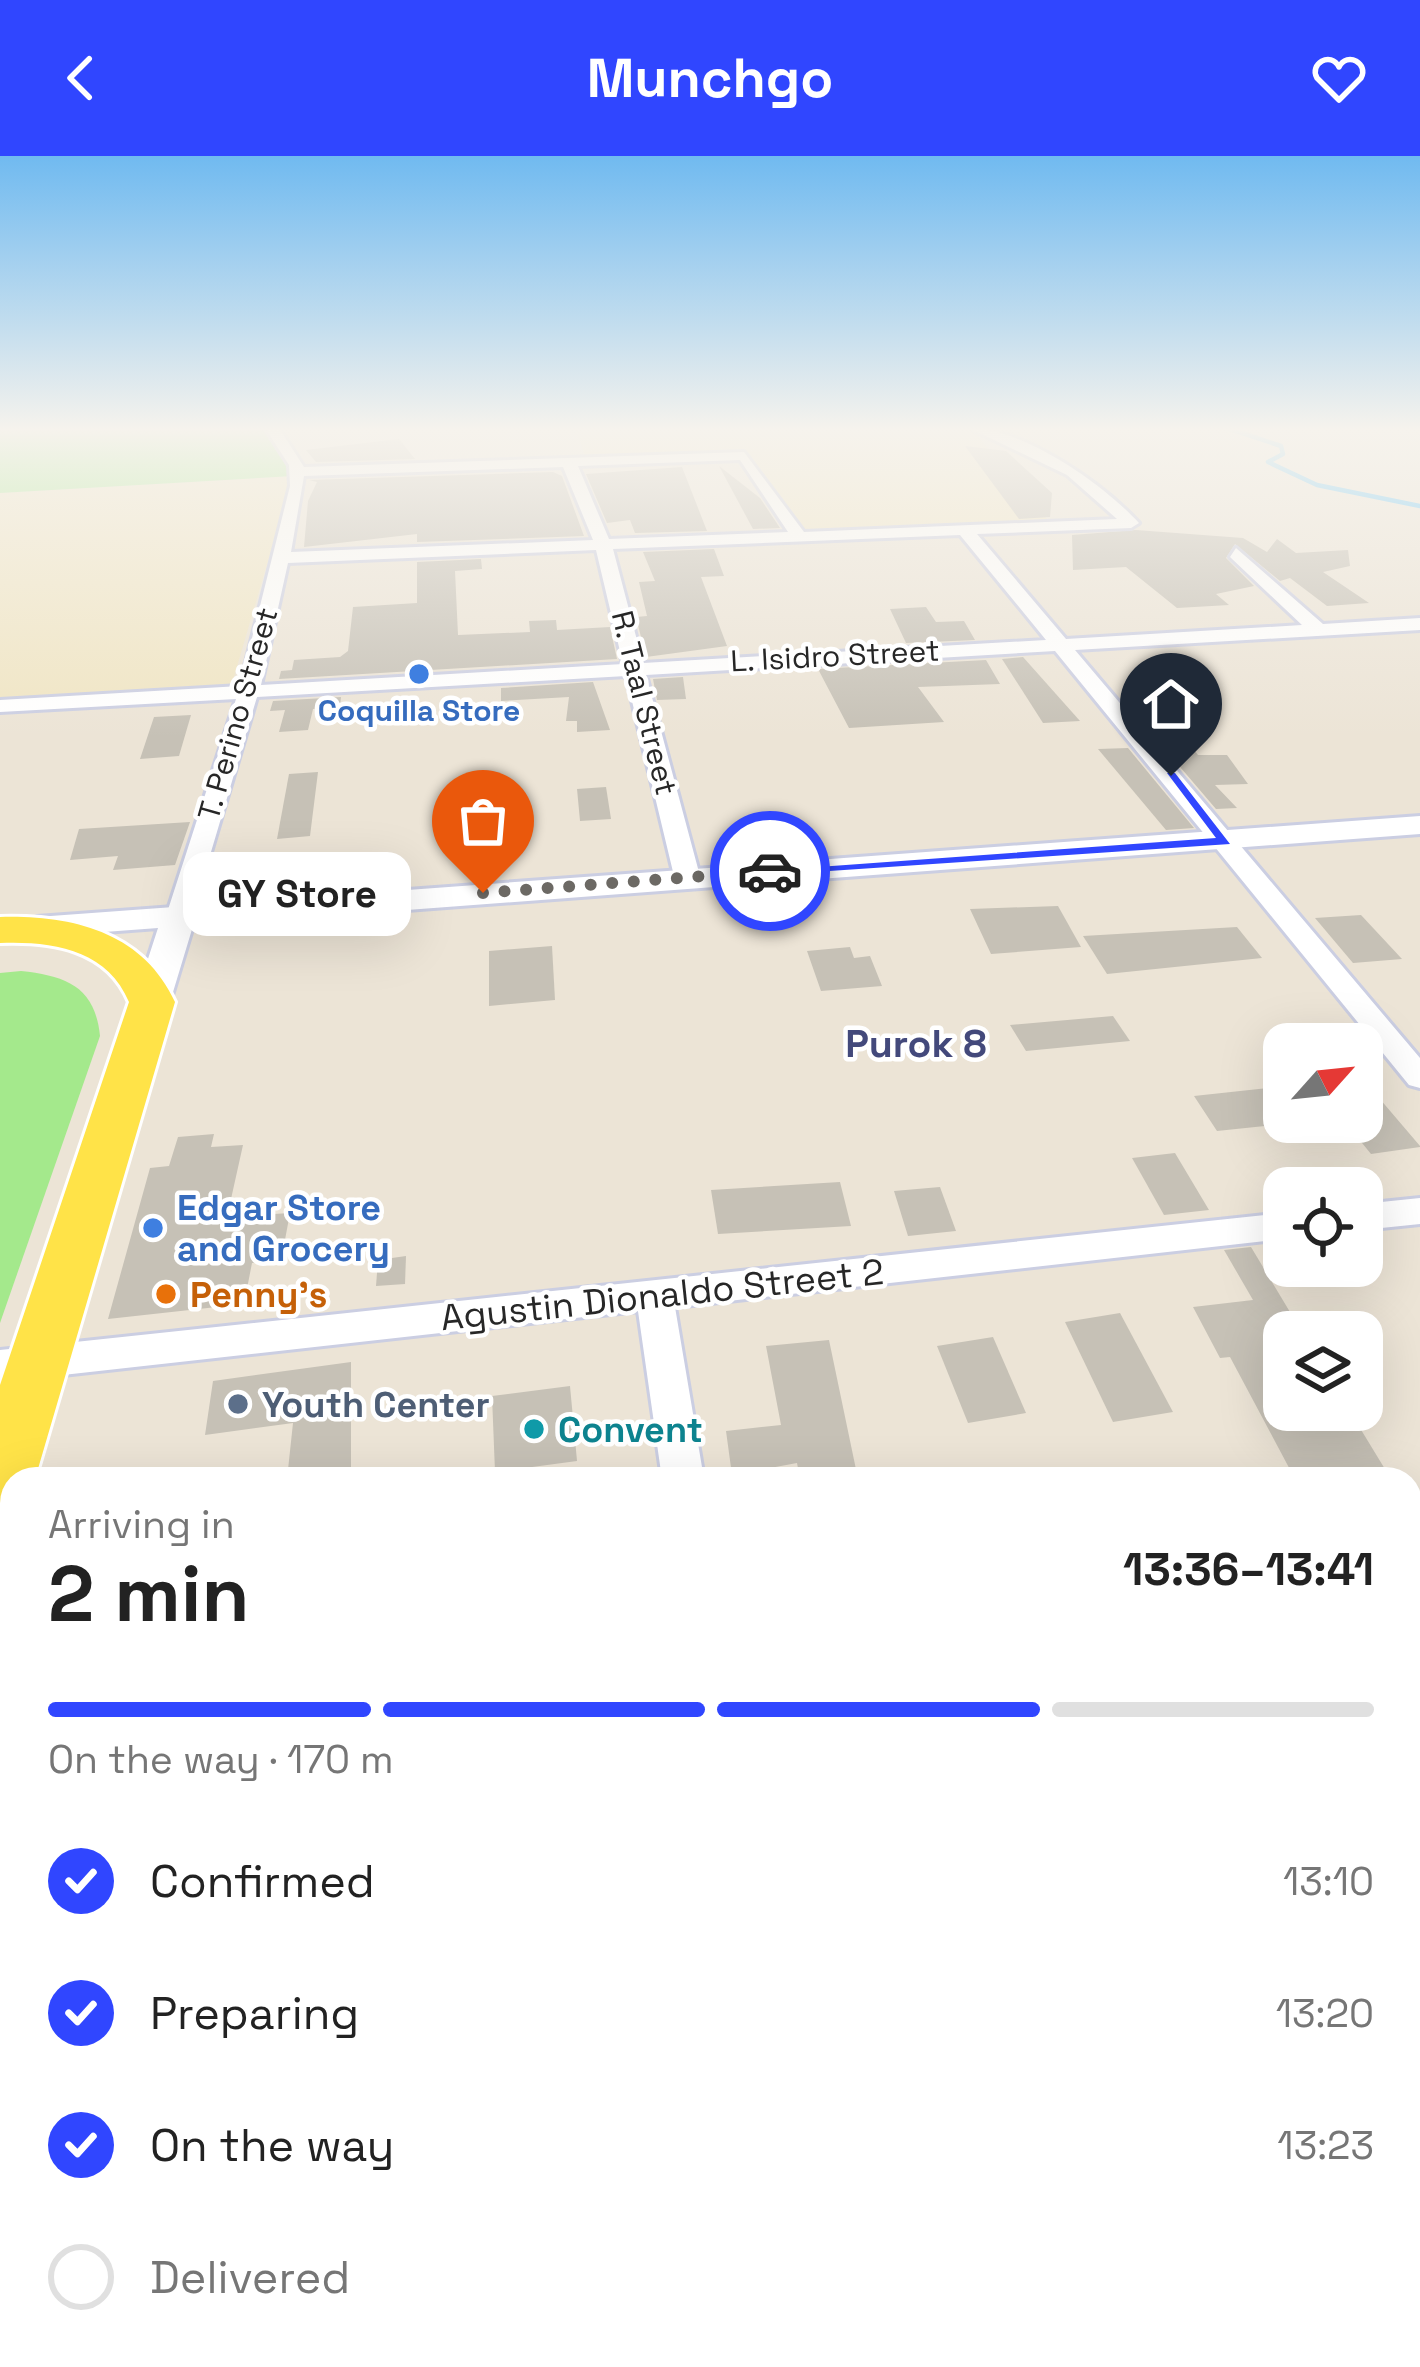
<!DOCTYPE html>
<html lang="en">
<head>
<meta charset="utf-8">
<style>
  :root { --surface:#fff; --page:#f2f2f2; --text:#222; --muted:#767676; --line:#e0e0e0; --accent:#3046ff }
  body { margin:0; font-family:"Space Grotesk",sans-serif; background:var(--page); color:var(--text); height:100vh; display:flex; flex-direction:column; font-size:45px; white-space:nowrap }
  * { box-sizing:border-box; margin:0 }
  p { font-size:39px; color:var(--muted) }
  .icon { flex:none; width:66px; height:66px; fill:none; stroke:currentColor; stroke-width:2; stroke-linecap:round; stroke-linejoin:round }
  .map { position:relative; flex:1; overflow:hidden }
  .sheet { position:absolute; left:0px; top:1311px; width:1422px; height:900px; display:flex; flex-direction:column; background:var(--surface); border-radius:36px 36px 0 0; box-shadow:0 12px 48px #0002 }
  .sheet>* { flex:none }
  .needle { width:78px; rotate:63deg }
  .fabs { position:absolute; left:1263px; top:867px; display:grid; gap:24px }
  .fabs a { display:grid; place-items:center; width:120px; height:120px; border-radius:24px; background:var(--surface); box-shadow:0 12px 48px #0002; font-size:60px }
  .pin { position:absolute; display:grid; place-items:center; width:102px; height:102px; color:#fff; margin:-123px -51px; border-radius:50% 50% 50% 0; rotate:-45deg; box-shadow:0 0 12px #0007 }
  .pin .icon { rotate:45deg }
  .courier { position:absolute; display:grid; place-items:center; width:120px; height:120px; margin:-60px; border:9px solid #3046ff; border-radius:50%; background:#fff; color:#222; box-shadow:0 3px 15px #0007 }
  .bubble { position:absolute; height:84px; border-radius:24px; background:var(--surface); box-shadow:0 12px 48px #0002; font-size:39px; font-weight:700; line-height:84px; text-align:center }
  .head em { font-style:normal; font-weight:700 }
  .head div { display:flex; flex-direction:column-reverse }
  .head { display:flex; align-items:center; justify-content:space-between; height:204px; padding:0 48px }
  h1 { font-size:78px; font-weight:700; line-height:90px }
  .bar { display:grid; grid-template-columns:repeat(4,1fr); gap:18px 12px; align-content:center; height:144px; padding:0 48px }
  .bar i { height:15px; border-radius:9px; background:var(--line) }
  .bar .active { background:var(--accent) }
  .bar p { grid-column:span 4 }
  ol { padding:0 48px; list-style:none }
  li { display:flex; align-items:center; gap:36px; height:132px }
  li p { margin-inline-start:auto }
  li .icon { padding:12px; border-radius:50%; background:var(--accent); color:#fff; stroke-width:4 }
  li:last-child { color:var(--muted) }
  li i { width:66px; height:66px; border:6px solid var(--line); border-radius:50% }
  header { display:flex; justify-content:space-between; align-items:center; height:156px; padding:0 48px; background:var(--accent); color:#fff; font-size:54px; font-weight:700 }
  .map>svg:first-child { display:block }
  .education { fill:#f0e5c3 }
  .green { fill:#a4e98c }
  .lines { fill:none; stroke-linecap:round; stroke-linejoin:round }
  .stream { stroke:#5cc4fb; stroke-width:4.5 }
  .building { fill:#c6c1b6 }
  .minor-casing { stroke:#cbcee2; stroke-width:6 }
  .tertiary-casing { stroke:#cbcee2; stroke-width:6 }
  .primary-casing { stroke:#fff; stroke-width:6 }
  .minor { fill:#fff; fill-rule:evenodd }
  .tertiary { fill:#fff; fill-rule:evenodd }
  .primary { fill:#ffe348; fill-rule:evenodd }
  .route { fill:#3046ff }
  .done { stroke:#6c6964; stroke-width:12; stroke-dasharray:0 21.6 }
  .shop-dot { fill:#3f7fe0; stroke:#fff; stroke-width:4.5 }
  .food-dot { fill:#e8710a; stroke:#fff; stroke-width:4.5 }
  .service-dot { fill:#5c6f8a; stroke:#fff; stroke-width:4.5 }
  .culture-dot { fill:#0f9aa8; stroke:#fff; stroke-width:4.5 }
  .labels { text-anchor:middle; stroke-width:9; stroke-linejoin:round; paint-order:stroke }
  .far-street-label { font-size:30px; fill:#272727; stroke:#fff }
  .far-shop-label { font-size:30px; font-weight:bold; fill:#366cbe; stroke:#fff }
  .shop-label { font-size:36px; font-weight:bold; fill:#366cbe; stroke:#fff; text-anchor:start }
  .food-label { font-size:36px; font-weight:bold; fill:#c56008; stroke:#fff; text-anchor:start }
  .street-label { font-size:36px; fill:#272727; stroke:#fff }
  .service-label { font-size:36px; font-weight:bold; fill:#4e5e75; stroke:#fff; text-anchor:start }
  .culture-label { font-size:36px; font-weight:bold; fill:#0d838f; stroke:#fff; text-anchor:start }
  .neighbourhood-label { font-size:39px; font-weight:bold; fill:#43497b; stroke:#fff }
</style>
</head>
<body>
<header><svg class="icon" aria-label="back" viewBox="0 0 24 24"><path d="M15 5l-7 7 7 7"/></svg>Munchgo<svg class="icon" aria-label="heart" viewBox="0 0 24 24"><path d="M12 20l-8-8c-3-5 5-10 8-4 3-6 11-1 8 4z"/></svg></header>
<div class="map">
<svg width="1420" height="2211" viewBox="0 0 1420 2211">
  <rect width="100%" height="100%" fill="#ece4d6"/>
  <g class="education">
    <polygon points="576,272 971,272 1052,369 804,377 748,296 586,304"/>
    <polygon points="293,320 231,531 0,544 0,337"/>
  </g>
  <g class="green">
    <polygon points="0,272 262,272 293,320 0,337"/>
    <path d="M21,815C67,820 95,831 100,880L0,1167V817Z"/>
  </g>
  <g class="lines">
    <polyline class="stream" points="1227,272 1281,290 1283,298 1268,306 1317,329 1420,350"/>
  </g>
  <g class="building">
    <polygon points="399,283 415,303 316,306 306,294"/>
    <polygon points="965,290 1006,295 1052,337 1050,361 1019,363"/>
    <polygon points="719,310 760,342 780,372 753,373"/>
    <polygon points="682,311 707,375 635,377 630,364 607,367 586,318"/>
    <polygon points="553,316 562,320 584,380 417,386 417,378 304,391 308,345 317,326 309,324"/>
    <polygon points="1136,374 1243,382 1267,396 1277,383 1296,397 1348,394 1350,410 1323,416 1369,447 1327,450 1290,422 1280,425 1235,388 1226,402 1254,430 1216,438 1229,449 1177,452 1126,411 1073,414 1072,379"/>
    <polygon points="714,393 724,420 701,421 727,490 646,501 636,461 647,460 639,426 655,425 643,396"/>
    <polygon points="481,403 482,413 455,415 458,479 530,476 529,465 556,464 557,474 610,471 617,503 279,523 281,515 292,514 294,504 340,501 348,495 353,451 417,447 417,406"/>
    <polygon points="926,451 936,466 964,465 975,484 906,487 890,453"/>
    <polygon points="1023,501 1080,565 1043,567 1002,503"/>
    <polygon points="986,504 1000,528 918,531 944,566 849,572 818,513"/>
    <polygon points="683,521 686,543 657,544 653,523"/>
    <polygon points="593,526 610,574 577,576 577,565 566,565 569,541 501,545 501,532"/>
    <polygon points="341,541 340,551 313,553 308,574 279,576 285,554 270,555 273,545"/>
    <polygon points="191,559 179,600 140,603 154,561"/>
    <polygon points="1191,590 1198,599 1227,599 1248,628 1215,629 1237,652 1216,653 1163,591"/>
    <polygon points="1128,592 1194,672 1166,674 1098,593"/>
    <polygon points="318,616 310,680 277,683 289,618"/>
    <polygon points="606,631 611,663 580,665 577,633"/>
    <polygon points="190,666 175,709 113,714 118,700 70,704 79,673"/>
    <polygon points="1058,750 1081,791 991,798 970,753"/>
    <polygon points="1361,759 1402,803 1353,807 1315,762"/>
    <polygon points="1237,771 1262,802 1107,818 1083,780"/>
    <polygon points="552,790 555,844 489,850 489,795"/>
    <polygon points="850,791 854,802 870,800 882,830 821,835 807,795"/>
    <polygon points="1113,860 1130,885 1026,895 1010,869"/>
    <polygon points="1362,922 1420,990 1420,991 1371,998 1345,966 1362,966"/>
    <polygon points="1268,932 1284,955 1284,966 1292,967 1217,975 1194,940"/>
    <polygon points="214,978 211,991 243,989 227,1061 290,1057 281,1105 252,1107 244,1148 108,1163 150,1012 169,1010 178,981"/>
    <polygon points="1175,997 1209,1054 1164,1059 1132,1002"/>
    <polygon points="840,1026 851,1070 718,1078 711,1034"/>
    <polygon points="940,1031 956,1075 908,1080 894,1035"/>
    <polygon points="1251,1091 1302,1176 1284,1176 1284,1254 1349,1254 1391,1323 1295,1323 1230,1201 1220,1202 1193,1151 1253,1144 1224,1094"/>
    <polygon points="406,1100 405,1128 376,1130 378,1104"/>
    <polygon points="1120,1157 1173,1256 1113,1266 1065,1166"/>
    <polygon points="993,1181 1026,1257 968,1267 937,1190"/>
    <polygon points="829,1184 858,1323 800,1323 797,1307 732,1319 726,1275 781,1269 766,1190"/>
    <polygon points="351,1206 351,1323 287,1323 293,1267 205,1279 213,1225"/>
    <polygon points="570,1230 577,1305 495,1316 492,1240"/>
  </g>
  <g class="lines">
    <g class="minor-casing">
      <g id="minor">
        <path d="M265,272H279L304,311L744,296L804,376L1117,363L1067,319L969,272C1024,272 1103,328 1139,367L1131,372L977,378L1066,483L1302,469L1230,401L1236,392L1323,468L1420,462V474L1075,494L1420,902V932L1409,929L1055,495L646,519L700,720L687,728L674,720L626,520L257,541L192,760L188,766H170L166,760L236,543L0,556V544L240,530L290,330L289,309ZM740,304L788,376L609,383L578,310ZM563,311L593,384L291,396L304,320ZM960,379L1046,484L643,507L613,393ZM596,394L623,508L261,529L288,407Z"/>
        <polygon points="1420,1042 1420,1068 1362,1074 1362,1048"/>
        <polygon points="1284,1057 1284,1083 675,1151 704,1323 662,1323 638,1155 0,1226 0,1194"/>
        <polygon points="1420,1722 1420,1776 1410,1778 1410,1724"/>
        <polygon points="12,1944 12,2004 0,2006 0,1946"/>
        <polygon points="778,2199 844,2199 846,2211 780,2211"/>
      </g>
    </g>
    <g class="tertiary-casing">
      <polygon id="tertiary" points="1420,660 1420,678 193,770 170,846 152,857 134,846 158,772 37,781 20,771 37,761"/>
    </g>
    <g class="primary-casing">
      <path id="primary" d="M0,761C72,759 143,776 175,846L35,1323H12V1354L0,1358V1229L129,846C107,793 51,785 0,787Z"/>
    </g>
    <use href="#minor" class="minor"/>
    <use href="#tertiary" class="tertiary"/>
    <use href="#primary" class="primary"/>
  </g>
  <linearGradient id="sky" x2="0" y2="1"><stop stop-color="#70baf0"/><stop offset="0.47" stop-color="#f6f3ed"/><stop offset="1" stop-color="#f6f3ed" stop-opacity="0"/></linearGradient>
  <rect width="1420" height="581" fill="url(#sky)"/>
  <polygon class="route" points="1167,617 1175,617 1230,688 770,719 763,715 1216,682"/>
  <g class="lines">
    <polyline class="done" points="483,737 770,715"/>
  </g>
  <g class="shop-dot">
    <circle cx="419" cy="518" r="12"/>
    <circle cx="153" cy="1072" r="12"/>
  </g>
  <circle class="food-dot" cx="166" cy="1138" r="12"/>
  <circle class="service-dot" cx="238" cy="1248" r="12"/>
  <circle class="culture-dot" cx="534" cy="1273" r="12"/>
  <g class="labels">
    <g class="far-street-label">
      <text transform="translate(835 500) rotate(-3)" y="10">L. Isidro Street</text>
      <text transform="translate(644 547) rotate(76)" y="10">R. Taal Street</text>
      <text transform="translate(238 558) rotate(-74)" y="10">T. Perino Street</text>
    </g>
    <g class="far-shop-label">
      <text x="419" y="565">Coquilla Store</text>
    </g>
    <g class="shop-label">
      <text x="177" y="1064">Edgar Store<tspan x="177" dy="41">and Grocery</tspan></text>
    </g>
    <g class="food-label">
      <text x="190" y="1151">Penny's</text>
    </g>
    <g class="street-label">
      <text transform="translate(662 1138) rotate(-6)" y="13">Agustin Dionaldo Street 2</text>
    </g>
    <g class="service-label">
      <text x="262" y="1261">Youth Center</text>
    </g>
    <g class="culture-label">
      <text x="558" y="1286">Convent</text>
    </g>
    <g class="neighbourhood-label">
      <text x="916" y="901">Purok 8</text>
    </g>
  </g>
</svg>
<div class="fabs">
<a><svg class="needle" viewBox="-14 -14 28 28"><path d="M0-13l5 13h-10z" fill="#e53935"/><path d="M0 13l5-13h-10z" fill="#767676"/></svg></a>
<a><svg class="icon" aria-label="locate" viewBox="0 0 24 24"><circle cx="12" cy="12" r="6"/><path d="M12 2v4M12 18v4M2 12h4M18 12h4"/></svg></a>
<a><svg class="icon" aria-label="layers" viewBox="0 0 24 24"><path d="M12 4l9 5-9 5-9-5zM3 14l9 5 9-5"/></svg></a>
</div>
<div class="pin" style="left:483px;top:737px;background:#ea580c"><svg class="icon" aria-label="bag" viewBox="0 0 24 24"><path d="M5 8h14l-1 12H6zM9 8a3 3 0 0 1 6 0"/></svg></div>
<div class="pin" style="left:1171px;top:620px;background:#1f2937"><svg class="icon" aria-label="home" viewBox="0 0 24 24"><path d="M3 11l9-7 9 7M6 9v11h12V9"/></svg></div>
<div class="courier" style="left:770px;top:715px"><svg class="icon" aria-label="car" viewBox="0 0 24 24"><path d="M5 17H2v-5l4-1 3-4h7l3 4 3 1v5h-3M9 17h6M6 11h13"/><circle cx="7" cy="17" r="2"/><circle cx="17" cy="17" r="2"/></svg></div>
<div class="bubble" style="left:183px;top:696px;width:228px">GY Store</div>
<section class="sheet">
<div class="head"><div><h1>2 min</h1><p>Arriving in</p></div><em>13:36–13:41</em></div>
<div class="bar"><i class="active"></i><i class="active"></i><i class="active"></i><i></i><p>On the way · 170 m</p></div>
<ol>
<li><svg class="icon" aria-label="check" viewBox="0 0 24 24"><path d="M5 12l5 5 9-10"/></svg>Confirmed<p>13:10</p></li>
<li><svg class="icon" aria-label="check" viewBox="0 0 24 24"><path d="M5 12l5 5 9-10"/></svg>Preparing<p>13:20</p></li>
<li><svg class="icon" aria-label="check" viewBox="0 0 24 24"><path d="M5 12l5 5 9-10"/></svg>On the way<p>13:23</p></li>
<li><i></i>Delivered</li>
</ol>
</section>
</div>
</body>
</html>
